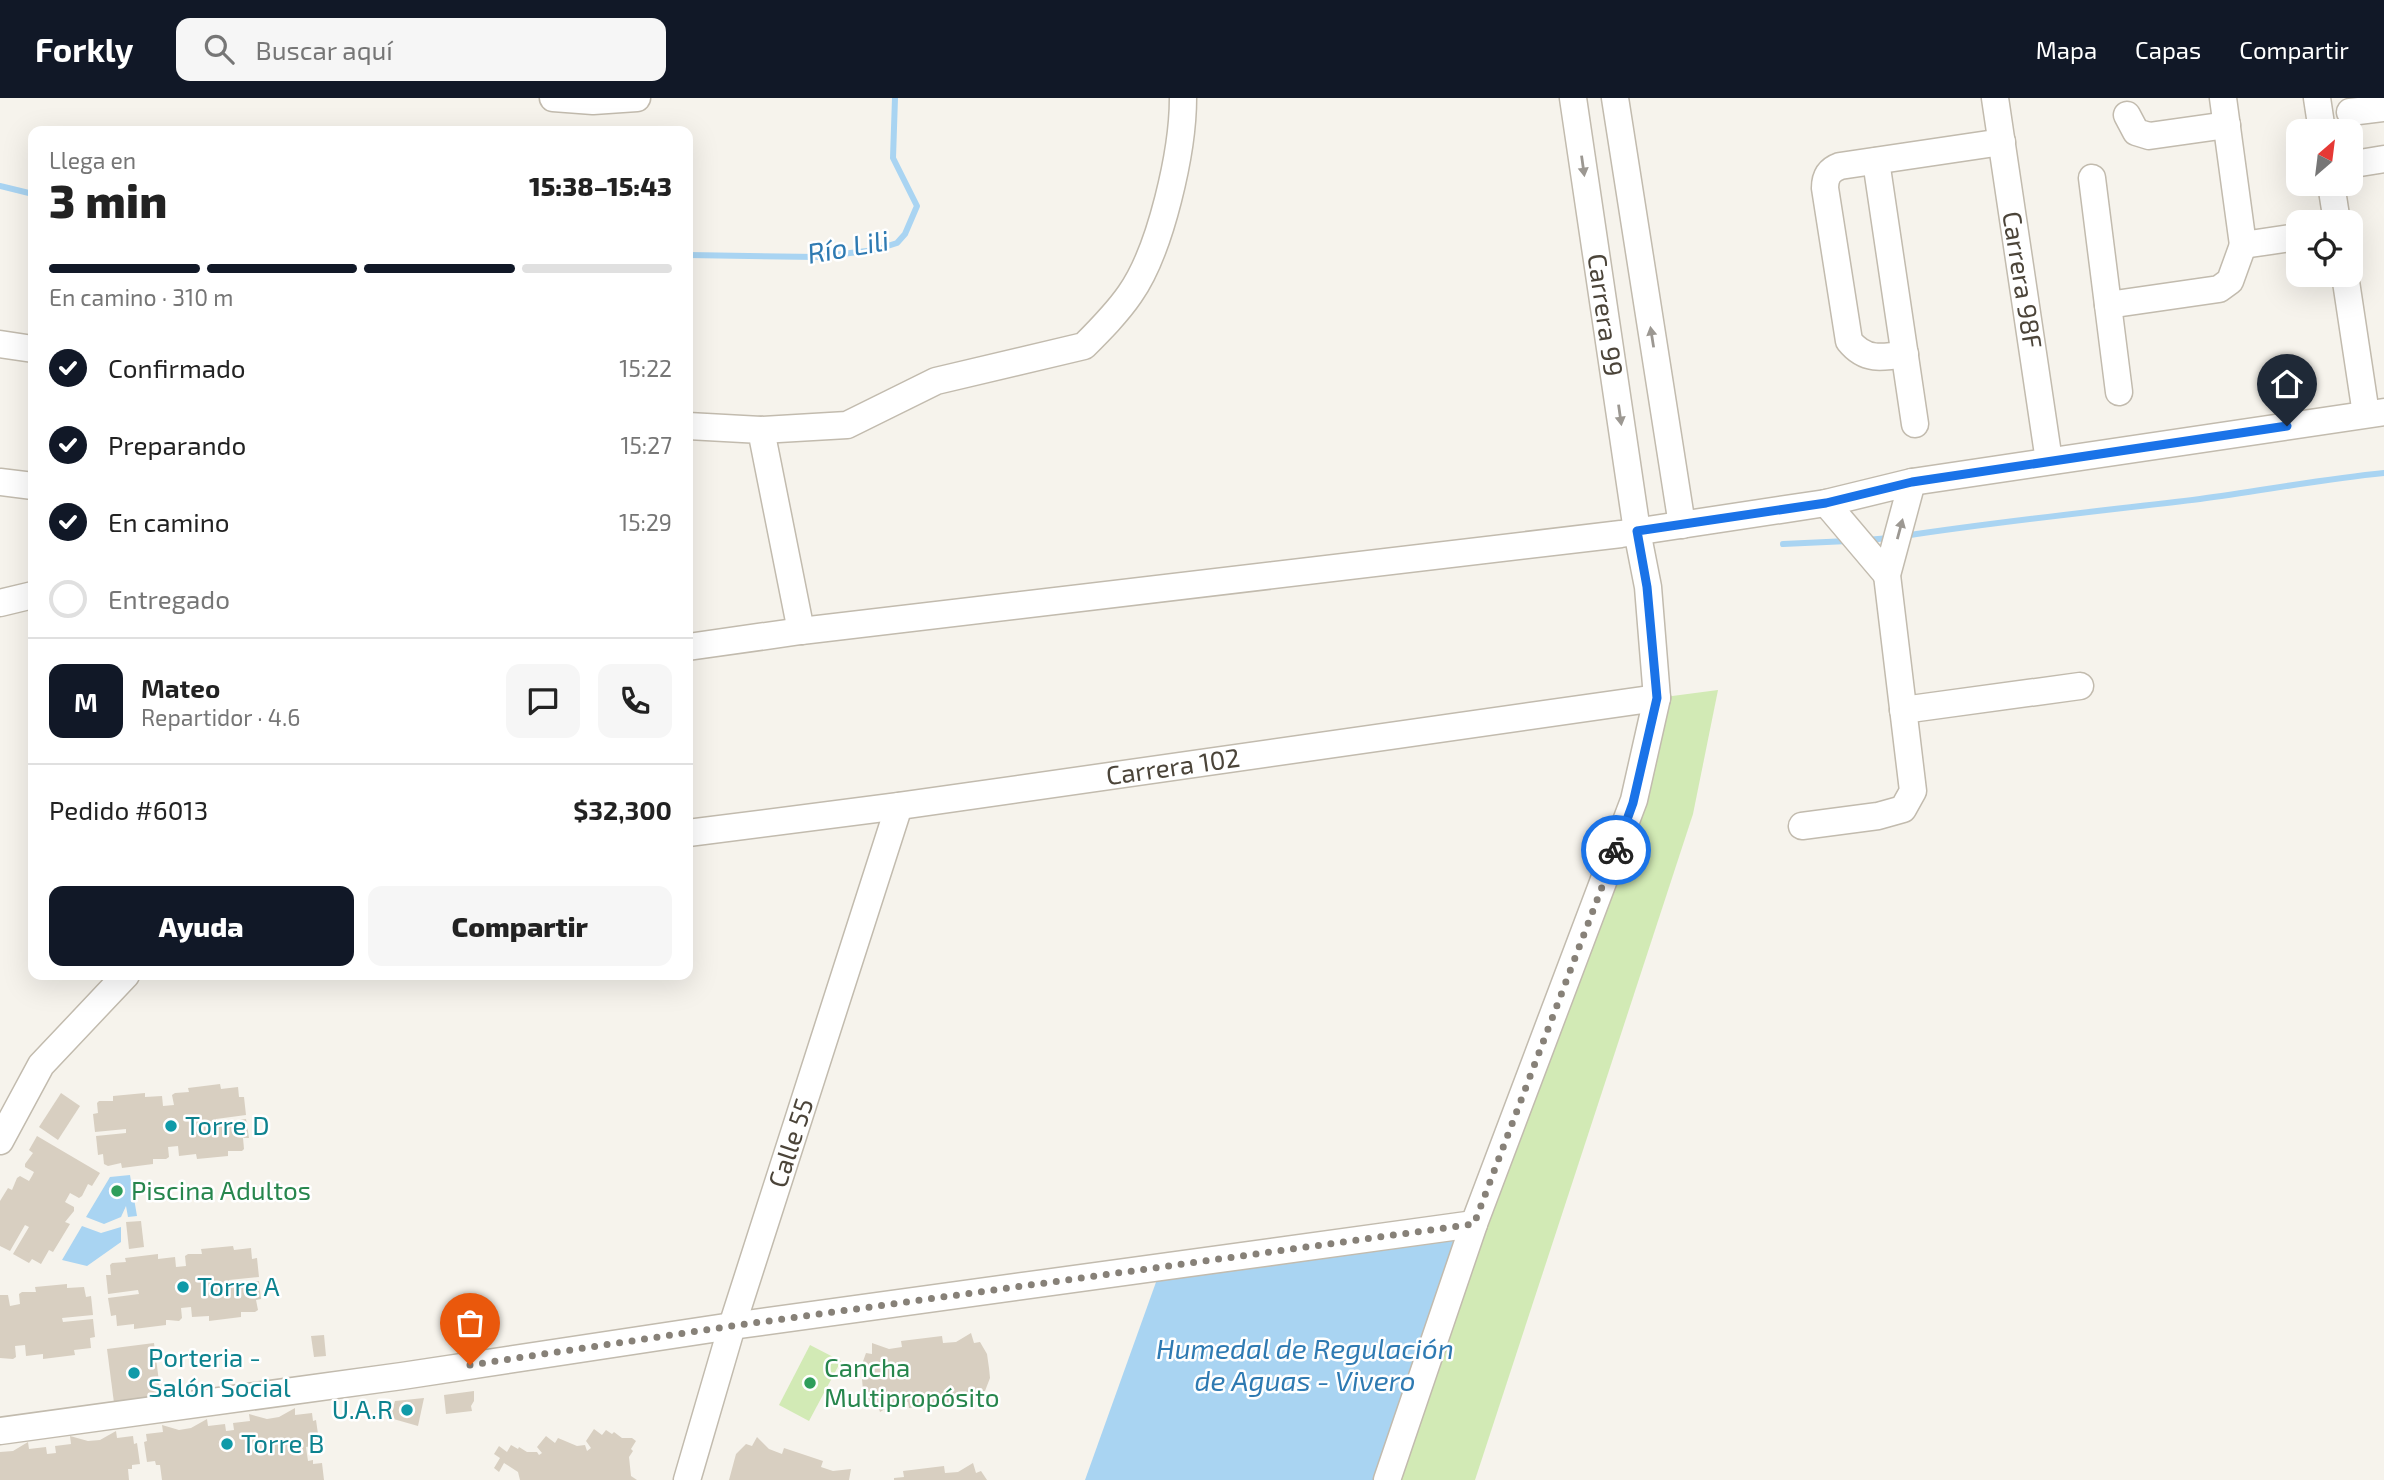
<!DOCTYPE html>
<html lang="es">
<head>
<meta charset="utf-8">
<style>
  :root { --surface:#fff; --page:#f6f6f6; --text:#222; --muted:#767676; --line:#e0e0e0; --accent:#111827 }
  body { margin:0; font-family:"Exo 2",sans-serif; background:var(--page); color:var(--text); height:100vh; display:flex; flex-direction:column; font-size:26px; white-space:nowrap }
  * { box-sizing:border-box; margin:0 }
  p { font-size:23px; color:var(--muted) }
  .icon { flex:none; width:38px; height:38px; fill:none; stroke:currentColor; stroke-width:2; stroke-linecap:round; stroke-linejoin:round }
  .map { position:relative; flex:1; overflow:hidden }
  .side { position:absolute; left:28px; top:28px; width:665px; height:854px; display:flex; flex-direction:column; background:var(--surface); border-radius:14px; box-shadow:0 7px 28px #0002 }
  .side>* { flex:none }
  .needle { width:46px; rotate:28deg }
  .tools { position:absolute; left:2286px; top:21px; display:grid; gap:14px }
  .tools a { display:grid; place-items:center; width:77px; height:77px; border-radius:14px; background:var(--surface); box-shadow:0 7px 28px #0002; font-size:35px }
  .pin { position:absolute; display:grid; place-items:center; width:60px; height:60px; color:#fff; margin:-72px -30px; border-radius:50% 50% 50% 0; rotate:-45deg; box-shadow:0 0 7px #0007 }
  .pin .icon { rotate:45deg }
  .courier { position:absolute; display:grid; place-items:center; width:70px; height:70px; margin:-35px; border:5px solid #1a73e8; border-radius:50%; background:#fff; color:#222; box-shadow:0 2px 9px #0007 }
  .headline em { font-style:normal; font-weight:800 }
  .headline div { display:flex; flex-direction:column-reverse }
  .headline { display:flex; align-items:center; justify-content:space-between; height:119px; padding:0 21px }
  h1 { font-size:46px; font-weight:800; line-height:52px }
  .bar { display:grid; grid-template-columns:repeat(4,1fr); gap:10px 7px; align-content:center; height:84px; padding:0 21px }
  .bar i { height:9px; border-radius:5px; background:var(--line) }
  .bar .on { background:var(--accent) }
  .bar p { grid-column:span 4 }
  .line { display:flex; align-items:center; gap:18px; padding:0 21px; border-top:2px solid var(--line) }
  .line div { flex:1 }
  .round { display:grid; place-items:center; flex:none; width:74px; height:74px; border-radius:14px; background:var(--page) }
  ol { padding:0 21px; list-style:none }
  li { display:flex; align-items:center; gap:21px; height:77px }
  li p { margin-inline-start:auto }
  li .icon { padding:7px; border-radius:50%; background:var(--accent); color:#fff; stroke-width:4 }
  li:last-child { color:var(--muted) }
  li i { width:38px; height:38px; border:4px solid var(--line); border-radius:50% }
  .action { display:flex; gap:14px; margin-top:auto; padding:14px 21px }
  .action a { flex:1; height:80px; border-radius:14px; background:var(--accent); color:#fff; font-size:28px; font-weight:800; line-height:80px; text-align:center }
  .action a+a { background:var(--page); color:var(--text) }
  header { display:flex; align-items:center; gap:42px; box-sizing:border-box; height:98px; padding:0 35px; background:var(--accent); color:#fff }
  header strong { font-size:33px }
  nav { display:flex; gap:38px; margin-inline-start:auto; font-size:24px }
  .search { width:490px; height:63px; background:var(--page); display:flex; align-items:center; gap:18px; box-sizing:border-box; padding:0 24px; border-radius:14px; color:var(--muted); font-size:26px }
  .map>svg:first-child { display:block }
  .green { fill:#d2eab5 }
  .water { fill:#a9d4f2 }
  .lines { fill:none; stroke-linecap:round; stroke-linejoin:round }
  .stream { stroke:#a9d4f2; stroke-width:6 }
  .building { fill:#d8cfc1 }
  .minor-casing { stroke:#c2bbae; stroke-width:29 }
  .minor { stroke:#fff; stroke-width:26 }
  .oneway { fill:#9c9892 }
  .done { stroke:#878178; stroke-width:7; stroke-dasharray:0 12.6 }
  .route { stroke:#1a73e8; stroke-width:9 }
  .culture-dot { fill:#0f9aa8; stroke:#fff; stroke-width:2.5 }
  .leisure-dot { fill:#2e9e5b; stroke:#fff; stroke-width:2.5 }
  .labels { text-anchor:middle; stroke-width:5; stroke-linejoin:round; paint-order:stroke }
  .street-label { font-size:26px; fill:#4b4439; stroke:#fff }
  .culture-label { font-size:26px; fill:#0d838f; stroke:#fff; text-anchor:start }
  .leisure-label { font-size:26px; fill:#27864d; stroke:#fff; text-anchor:start }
  .water-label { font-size:28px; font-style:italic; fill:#2e7ab2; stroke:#fff }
</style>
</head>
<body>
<header>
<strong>Forkly</strong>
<div class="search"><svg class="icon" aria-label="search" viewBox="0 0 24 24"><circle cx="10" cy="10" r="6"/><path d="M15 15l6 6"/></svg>Buscar aquí</div>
<nav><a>Mapa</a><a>Capas</a><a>Compartir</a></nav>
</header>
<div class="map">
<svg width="2384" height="1382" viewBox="0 0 2384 1382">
  <rect width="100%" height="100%" fill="#f6f3ec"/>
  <g class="green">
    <polygon points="1718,592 1693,716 1475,1382 1388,1382 1657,600"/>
    <polygon points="810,1247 841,1263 809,1323 779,1307"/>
  </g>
  <g class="water">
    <polygon points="130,1077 137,1118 128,1119 126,1108 121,1119 104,1126 86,1119 110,1079"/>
    <polygon points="1474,1126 1387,1382 1085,1382 1160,1173"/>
    <polygon points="82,1128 101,1135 121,1129 121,1144 87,1168 62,1162"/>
  </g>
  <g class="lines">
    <g class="stream">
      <polyline points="0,88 33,96"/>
      <polyline points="688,157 817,159 875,152 897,145 905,136 917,108 893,60 895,0"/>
      <path d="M1904,438C2002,423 2101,413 2200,401C2261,393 2322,381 2384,375"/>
      <polyline points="1866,442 1890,440"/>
      <polyline points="1783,446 1848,443"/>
    </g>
  </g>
  <g class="building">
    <polygon points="220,986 221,991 238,989 239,999 244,999 246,1017 216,1021 216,1025 246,1021 249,1040 243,1040 244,1051 242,1053 228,1053 228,1058 197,1061 196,1056 179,1058 178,1048 168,1049 169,1059 166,1061 153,1061 153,1066 122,1070 121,1065 108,1068 104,1066 103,1056 98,1057 96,1038 126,1035 126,1031 95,1034 93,1016 98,1015 97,1005 99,1003 113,1003 113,998 145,995 145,999 162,998 163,1008 174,1007 172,997 175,995 189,994 188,990"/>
    <polygon points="61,995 80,1008 58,1042 39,1029"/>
    <polygon points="37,1038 100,1075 92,1088 88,1086 82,1098 79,1100 70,1095 65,1104 74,1109 74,1113 65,1124 70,1126 53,1154 49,1152 41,1166 32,1161 29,1165 13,1156 29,1129 25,1127 10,1153 0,1148 0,1103 8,1090 12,1092 17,1080 20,1078 29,1083 32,1078 34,1074 25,1069 25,1066 33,1055 29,1052"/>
    <polygon points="141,1123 144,1149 129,1151 126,1124"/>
    <polygon points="233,1148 234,1152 251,1150 252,1161 257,1160 259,1179 229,1182 229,1186 259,1183 261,1201 256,1202 258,1212 255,1214 241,1214 241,1219 209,1223 209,1218 192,1219 191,1209 181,1210 182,1220 179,1223 168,1222 166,1222 166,1227 134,1231 134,1226 117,1228 116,1217 111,1218 108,1200 139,1196 138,1192 108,1196 106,1177 111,1177 110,1167 112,1165 126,1164 125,1160 158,1156 158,1161 175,1159 176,1169 186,1168 185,1158 188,1156 202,1156 201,1151"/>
    <polygon points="67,1186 67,1190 84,1189 86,1199 91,1198 93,1217 62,1220 63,1224 93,1221 95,1239 90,1240 91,1250 74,1252 75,1257 43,1261 43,1256 26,1258 25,1247 15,1248 16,1259 13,1261 0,1260 0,1197 8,1197 10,1208 20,1206 19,1196 22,1194 36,1194 35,1189"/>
    <polygon points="971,1235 974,1245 980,1244 987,1256 989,1270 990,1280 985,1293 979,1293 979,1304 962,1298 949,1299 950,1306 909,1310 908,1304 895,1305 880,1314 877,1304 871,1305 863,1293 861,1269 866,1255 872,1256 872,1245 889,1251 902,1249 901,1243 942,1238 943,1245 956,1244"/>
    <polygon points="324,1237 326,1258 314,1259 311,1238"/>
    <polygon points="154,1245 161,1299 114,1305 107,1251"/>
    <polygon points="474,1293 474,1303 471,1308 472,1313 446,1316 444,1297"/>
    <polygon points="424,1300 418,1328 390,1320 395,1303"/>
    <polygon points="295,1310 295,1317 312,1315 313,1323 316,1322 319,1343 310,1344 311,1348 306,1349 308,1363 313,1362 313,1366 322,1365 324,1382 162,1382 160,1367 156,1367 155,1363 147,1364 144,1344 147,1343 146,1336 163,1334 162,1327 179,1332 191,1330 207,1321 208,1328 225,1326 226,1333 234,1332 233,1325 250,1323 249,1316 267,1321 279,1319"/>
    <polygon points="594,1331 602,1337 606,1332 612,1336 614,1334 622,1340 632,1340 636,1343 631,1351 633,1353 629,1359 631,1378 637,1382 520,1382 518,1374 504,1365 499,1374 494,1370 500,1360 494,1356 499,1348 507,1354 511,1347 518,1351 519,1349 527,1354 537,1354 539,1357 542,1355 537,1349 546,1338 555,1345 558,1340 577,1348 585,1347 587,1353 591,1350 586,1343"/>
    <polygon points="116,1333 117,1340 133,1338 134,1346 137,1345 140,1366 132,1367 132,1371 128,1371 129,1382 0,1382 0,1354 13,1353 28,1344 29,1351 46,1349 47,1356 56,1355 55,1348 71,1346 70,1338 88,1343 100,1342"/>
    <polygon points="757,1339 769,1351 782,1356 784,1350 823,1363 821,1369 833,1373 851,1371 849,1382 729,1382 736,1356 746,1346 752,1348"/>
    <polygon points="973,1365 976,1375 981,1373 987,1382 894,1382 894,1380 904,1379 903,1373 944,1368 945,1375 958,1374"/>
  </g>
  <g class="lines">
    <g class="minor-casing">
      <g id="minor">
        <polyline points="553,0 593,3 637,0"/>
        <polyline points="1615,0 1682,427"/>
        <polyline points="1995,0 2049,363"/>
        <polyline points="2223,0 2243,147 2298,139"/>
        <polyline points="2317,0 2322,33"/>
        <polyline points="2350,14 2384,10"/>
        <polyline points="2127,17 2136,34 2149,38 2227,27"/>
        <polyline points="1876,63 1915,326"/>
        <polyline points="2360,65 2384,61"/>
        <polyline points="2092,80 2108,207 2219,191 2230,183 2243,147"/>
        <polyline points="2331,86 2337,124"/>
        <polyline points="2345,177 2366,316"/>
        <polyline points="2108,207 2119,294"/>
        <polyline points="0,246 33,251"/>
        <path d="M1905,256C1882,260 1865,263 1849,243L1825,90C1825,79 1829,72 1840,68L2002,44"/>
        <polyline points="688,328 761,332 801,533"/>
        <path d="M761,332L847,327L936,283L1084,248C1100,232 1117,215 1130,196C1161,152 1183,53 1183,0"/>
        <polyline points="0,384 33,388"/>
        <polyline points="1826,405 1887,477"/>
        <polyline points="0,505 33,497"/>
        <polyline points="688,549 801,533 1621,436 1826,405 1912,384 2384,314"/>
        <polyline points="1903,612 2080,588"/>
        <polyline points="1802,728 1878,718 1903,711 1913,693 1887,477 1912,384"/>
        <polyline points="688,735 899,708 1657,600"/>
        <polyline points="0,1043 41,967 126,877"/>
        <polyline points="0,1333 402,1278 732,1228 1474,1126"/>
        <polyline points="687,1382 732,1228 899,708"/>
        <polyline points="1387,1382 1474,1126 1634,702 1657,600 1648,489 1637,433 1573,0"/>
      </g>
    </g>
    <use href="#minor" class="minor"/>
  </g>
  <defs><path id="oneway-solid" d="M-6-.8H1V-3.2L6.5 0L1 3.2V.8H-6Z" transform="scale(1.75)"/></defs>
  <g class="oneway">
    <use href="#oneway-solid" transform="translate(1583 68) rotate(82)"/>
    <use href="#oneway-solid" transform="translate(1652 239) rotate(-99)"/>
    <use href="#oneway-solid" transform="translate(1620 317) rotate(82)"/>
    <use href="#oneway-solid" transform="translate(1900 431) rotate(-75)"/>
  </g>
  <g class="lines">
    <polyline class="done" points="470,1267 732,1228 1474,1126 1616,752"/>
    <polyline class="route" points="1616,752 1633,705 1657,600 1647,489 1637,433 1826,405 1912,384 2287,328"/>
  </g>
  <g class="culture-dot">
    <circle cx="171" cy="1028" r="7"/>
    <circle cx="183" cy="1189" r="7"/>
    <circle cx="134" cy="1275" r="7"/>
    <circle cx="407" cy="1312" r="7"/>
    <circle cx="227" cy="1346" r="7"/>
  </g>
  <g class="leisure-dot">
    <circle cx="117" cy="1093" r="7"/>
    <circle cx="810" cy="1285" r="7"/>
  </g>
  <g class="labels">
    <g class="street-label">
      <text transform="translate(2022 182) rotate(81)" y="9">Carrera 98F</text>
      <text transform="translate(1605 217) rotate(82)" y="9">Carrera 99</text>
      <text transform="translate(1173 669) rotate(-8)" y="9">Carrera 102</text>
      <text transform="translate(791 1045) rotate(-72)" y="9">Calle 55</text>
    </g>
    <g class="culture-label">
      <text x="185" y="1037">Torre D</text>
      <text x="197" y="1198">Torre A</text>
      <text x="148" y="1269">Porteria -<tspan x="148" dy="30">Salón Social</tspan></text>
      <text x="393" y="1321" text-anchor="end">U.A.R</text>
      <text x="241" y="1355">Torre B</text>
    </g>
    <g class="leisure-label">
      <text x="131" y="1102">Piscina Adultos</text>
      <text x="824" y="1279">Cancha<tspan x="824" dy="30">Multipropósito</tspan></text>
    </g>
    <g class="water-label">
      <text transform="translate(848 149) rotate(-10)" y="10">Río Lili</text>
      <text x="1305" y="1261">Humedal de Regulación<tspan x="1305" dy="32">de Aguas - Vivero</tspan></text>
    </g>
  </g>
</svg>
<div class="tools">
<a><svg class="needle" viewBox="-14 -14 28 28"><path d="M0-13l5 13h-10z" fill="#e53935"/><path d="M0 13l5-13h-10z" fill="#767676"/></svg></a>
<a><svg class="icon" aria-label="locate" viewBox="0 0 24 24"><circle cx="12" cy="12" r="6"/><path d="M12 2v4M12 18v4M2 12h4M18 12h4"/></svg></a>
</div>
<div class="pin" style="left:470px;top:1267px;background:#ea580c"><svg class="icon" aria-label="bag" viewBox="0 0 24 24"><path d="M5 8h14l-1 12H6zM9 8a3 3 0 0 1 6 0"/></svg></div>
<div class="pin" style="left:2287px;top:328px;background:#1f2937"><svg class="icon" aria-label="home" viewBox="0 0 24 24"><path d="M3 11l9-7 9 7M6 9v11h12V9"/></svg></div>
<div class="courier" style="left:1616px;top:752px"><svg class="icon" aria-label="bike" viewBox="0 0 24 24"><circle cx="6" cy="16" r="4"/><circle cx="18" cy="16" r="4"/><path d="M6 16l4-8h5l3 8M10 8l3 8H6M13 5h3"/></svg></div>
<section class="side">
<div class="headline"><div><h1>3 min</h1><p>Llega en</p></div><em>15:38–15:43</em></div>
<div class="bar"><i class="on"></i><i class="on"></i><i class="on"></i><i></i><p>En camino · 310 m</p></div>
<ol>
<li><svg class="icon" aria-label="check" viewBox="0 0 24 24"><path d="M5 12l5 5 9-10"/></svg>Confirmado<p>15:22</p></li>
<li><svg class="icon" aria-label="check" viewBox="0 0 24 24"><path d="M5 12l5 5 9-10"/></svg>Preparando<p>15:27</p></li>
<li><svg class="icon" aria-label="check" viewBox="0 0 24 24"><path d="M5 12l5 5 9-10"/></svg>En camino<p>15:29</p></li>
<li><i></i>Entregado</li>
</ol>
<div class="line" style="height:126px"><b class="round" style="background:var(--accent);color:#fff">M</b><div><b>Mateo</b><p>Repartidor · 4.6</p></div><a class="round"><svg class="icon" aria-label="chat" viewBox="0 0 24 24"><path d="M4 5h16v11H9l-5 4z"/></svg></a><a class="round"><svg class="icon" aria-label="phone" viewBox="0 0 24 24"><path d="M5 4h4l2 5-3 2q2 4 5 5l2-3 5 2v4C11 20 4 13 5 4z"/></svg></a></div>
<div class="line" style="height:91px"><div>Pedido #6013</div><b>$32,300</b></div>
<div class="action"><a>Ayuda</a><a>Compartir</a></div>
</section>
</div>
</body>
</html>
